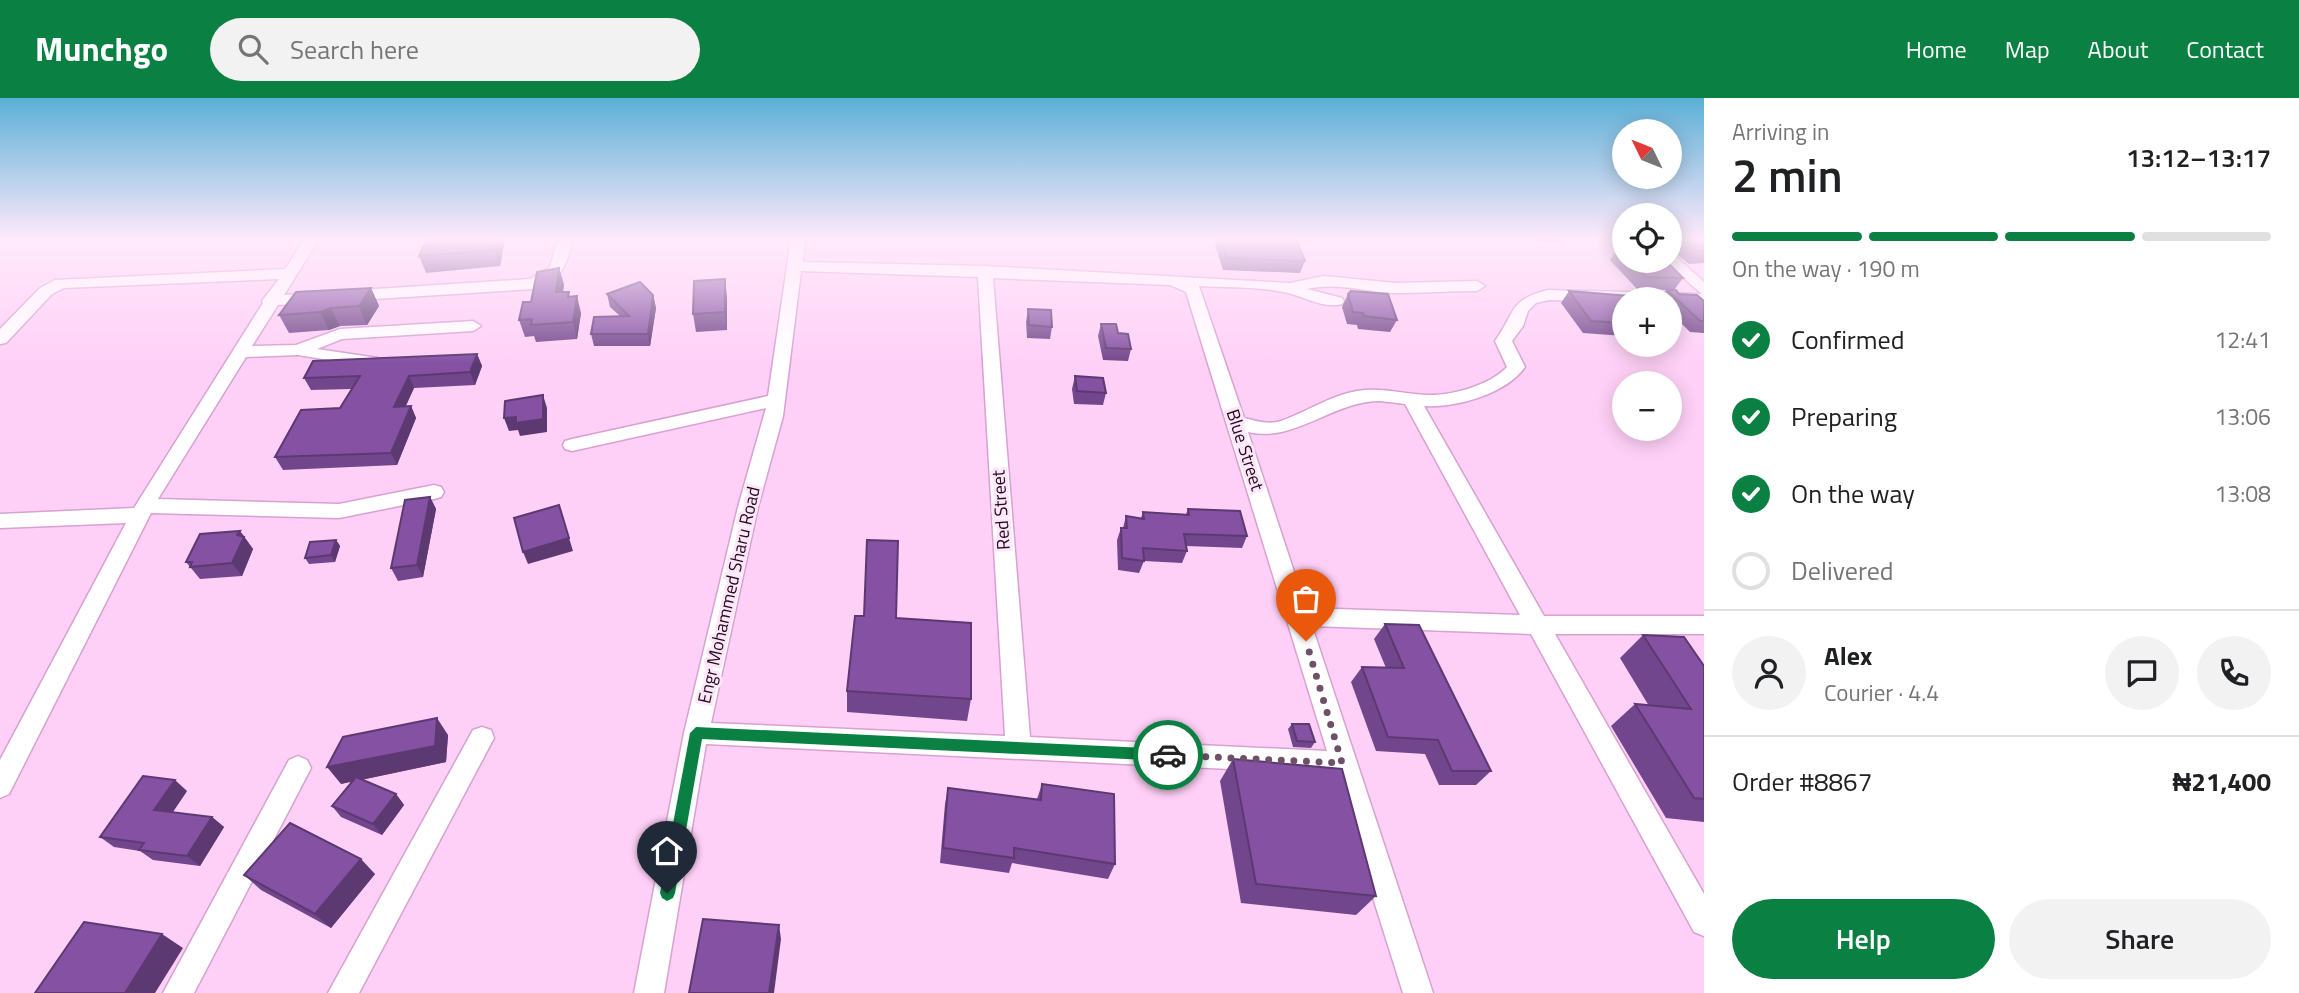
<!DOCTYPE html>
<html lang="en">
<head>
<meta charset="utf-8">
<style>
  :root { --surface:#fff; --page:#f2f2f2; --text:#202124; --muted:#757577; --line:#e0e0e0; --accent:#0b8043 }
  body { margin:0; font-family:"Titillium Web",sans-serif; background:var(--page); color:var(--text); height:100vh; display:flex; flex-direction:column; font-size:26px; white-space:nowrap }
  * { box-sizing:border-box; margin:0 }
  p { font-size:23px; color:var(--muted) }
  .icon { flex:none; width:38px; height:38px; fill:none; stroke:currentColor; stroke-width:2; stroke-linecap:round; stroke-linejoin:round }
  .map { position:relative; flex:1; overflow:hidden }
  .details { display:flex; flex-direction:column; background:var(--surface); width:595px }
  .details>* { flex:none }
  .needle { width:46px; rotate:313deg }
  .controls { position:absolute; left:1612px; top:21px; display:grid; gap:14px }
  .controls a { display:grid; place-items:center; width:70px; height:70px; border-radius:50%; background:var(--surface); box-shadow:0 4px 18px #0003; font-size:35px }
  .pin { position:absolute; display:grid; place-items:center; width:60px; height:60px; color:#fff; margin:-72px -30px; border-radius:50% 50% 50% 0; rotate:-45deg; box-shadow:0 0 7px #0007 }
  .pin .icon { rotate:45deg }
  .courier { position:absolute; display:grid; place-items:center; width:70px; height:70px; margin:-35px; border:5px solid #0b8043; border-radius:50%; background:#fff; color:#222; box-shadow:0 2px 9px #0007 }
  .headline em { font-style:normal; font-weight:600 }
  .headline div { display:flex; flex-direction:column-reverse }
  .headline { display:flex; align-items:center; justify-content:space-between; height:119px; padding:0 28px }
  h1 { font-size:46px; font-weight:600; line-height:52px }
  .bar { display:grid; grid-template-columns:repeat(4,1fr); gap:10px 7px; align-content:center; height:84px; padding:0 28px }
  .bar i { height:9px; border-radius:5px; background:var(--line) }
  .bar .selected { background:var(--accent) }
  .bar p { grid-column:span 4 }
  .line { display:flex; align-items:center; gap:18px; padding:0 28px; border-top:2px solid var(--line) }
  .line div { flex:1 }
  .round { display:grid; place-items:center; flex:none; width:74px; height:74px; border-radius:37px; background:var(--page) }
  ol { padding:0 28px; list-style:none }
  li { display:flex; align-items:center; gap:21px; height:77px }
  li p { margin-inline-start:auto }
  li .icon { padding:7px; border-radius:50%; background:var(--accent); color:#fff; stroke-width:4 }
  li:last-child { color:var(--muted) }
  li i { width:38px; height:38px; border:4px solid var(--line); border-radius:50% }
  .primary-button { display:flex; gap:14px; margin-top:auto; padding:14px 28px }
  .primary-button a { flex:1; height:80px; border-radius:42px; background:var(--accent); color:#fff; font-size:28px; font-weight:600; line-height:80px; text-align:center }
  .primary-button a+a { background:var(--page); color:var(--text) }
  header { display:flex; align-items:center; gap:42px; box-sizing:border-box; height:98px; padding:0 35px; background:var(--accent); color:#fff }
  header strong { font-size:33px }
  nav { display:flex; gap:38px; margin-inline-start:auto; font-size:24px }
  .search { width:490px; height:63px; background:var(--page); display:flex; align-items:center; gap:18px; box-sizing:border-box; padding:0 24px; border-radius:38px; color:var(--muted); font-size:26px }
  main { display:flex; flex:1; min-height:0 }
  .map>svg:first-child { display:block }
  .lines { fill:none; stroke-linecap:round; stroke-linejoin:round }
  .minor-casing { stroke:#d8a1d0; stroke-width:3 }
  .minor { fill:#fff; fill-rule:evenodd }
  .wall { fill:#72468c }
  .shaded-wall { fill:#5d3972 }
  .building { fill:#8551a3; stroke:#5d3972; stroke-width:2 }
  .route { fill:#0b8043 }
  .done { stroke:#6e5169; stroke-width:7; stroke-dasharray:0 12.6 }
  .labels { text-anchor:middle; stroke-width:6; stroke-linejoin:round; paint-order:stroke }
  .street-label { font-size:18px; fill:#200c1d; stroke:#fee6f9 }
</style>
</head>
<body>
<header>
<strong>Munchgo</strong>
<div class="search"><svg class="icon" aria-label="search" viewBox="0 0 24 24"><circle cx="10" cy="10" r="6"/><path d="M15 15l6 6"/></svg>Search here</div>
<nav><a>Home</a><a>Map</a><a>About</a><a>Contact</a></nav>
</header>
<main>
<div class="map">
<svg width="1704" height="895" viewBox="0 0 1704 895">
  <rect width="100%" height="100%" fill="#ffd0f7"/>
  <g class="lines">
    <g class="minor-casing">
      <g id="minor">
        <path d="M305,141H319L284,197L530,181L550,169L558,141H572C568,167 560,184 533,191L278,207L252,248L296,247L340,231L473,223L481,228L473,233L342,241L317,251L378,260L381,264L372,269L298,257L246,259L158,401L339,406L434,387L441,389L444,394L441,399L434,401L339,420L151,415L9,696L0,700V662L126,425L0,430V416L134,410L263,205L262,203L279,181L64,190L52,196L6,245L0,246V231L40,190L55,182L285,171Z"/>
        <path d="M791,141H805L803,164L985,168L1290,185L1324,178L1395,185L1477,183L1485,188L1477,193C1450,193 1422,195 1395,195C1363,194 1340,184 1307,191L1342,200L1344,203L1342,206C1323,211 1305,199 1288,195C1260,188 1227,190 1199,188L1244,320C1256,323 1269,327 1281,323C1307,314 1329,298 1357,293C1381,289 1403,296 1427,297C1452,298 1490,287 1507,269L1495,243C1516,214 1508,202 1548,192L1702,196L1664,163H1670V157L1675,158L1704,184V206L1670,205V201H1624V204L1549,202L1536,205L1528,213L1523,228L1512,243L1525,269C1506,296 1456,310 1424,308L1544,518H1704V536H1555L1704,796V838L1694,834L1531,536L1312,528L1433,895H1403L1334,676L706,646L664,895H634L684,635L738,409L766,310L572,353L565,351L563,347L565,343L572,341L768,298ZM801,173L978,179L1005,638L711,625L758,409L783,318ZM993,180L1170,187L1186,194L1327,653L1030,639ZM1380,303L1405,306L1520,517L1306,510L1248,334C1296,345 1332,303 1380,303Z"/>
        <polygon points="482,629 491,632 494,640 359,895 328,895 473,632"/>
        <polygon points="298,658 307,662 311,670 194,895 163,895 289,662"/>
      </g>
    </g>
    <use href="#minor" class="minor"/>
  </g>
  <g class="wall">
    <polygon points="505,141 500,168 426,175 419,158"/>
    <polygon points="1216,141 1296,141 1305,163 1300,175 1223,172 1215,147"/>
    <polygon points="1536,141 1564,141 1561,145 1538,143"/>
    <polygon points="1670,141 1704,141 1704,165 1689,166 1670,150"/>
    <polygon points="1618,150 1624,150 1624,163 1666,163 1683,180 1674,192 1679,196 1704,203 1704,235 1690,234 1670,214 1670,201 1660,201 1666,192 1637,191 1610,162"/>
    <polygon points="559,170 564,187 563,194 570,199 581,215 577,241 536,244 534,238 525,239 519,222 531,204"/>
    <polygon points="371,190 379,208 367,227 340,228 329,232 289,235 279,217"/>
    <polygon points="1569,193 1624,201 1624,238 1583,235 1561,205"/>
    <polygon points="607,196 653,197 656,210 650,248 594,248 591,236 620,218 610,209"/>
    <polygon points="1348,196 1397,222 1390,234 1358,231 1357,227 1347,226 1342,209"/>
    <polygon points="727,199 727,232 696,234 693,216"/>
    <polygon points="1028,211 1052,229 1050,241 1027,240 1026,224"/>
    <polygon points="1101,226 1118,235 1131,251 1128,263 1103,262 1098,238"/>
    <polygon points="477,256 482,268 475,287 414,290 406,308 411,308 416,320 397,367 283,372 275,359 340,310 352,291 311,292 304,280"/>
    <polygon points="1075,278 1106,295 1103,307 1074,306 1072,291"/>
    <polygon points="430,399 436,411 423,479 398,483 391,470"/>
    <polygon points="1188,411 1247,438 1242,450 1186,448 1187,453 1182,465 1144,463 1139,475 1118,472 1117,442 1121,430 1123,430 1126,418 1141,420 1143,414 1186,416"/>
    <polygon points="240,433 253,451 242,478 200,481 186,464"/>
    <polygon points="336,442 340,448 335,464 309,466 305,460"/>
    <polygon points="1385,526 1491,673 1476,687 1439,687 1425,656 1376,653 1351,584 1362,569 1386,570 1374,541"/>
    <polygon points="1643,537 1704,568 1704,724 1666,720 1611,628 1635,606 1649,608 1620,560"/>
    <polygon points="847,593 971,601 967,623 847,614"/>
    <polygon points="1292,626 1315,644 1311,650 1293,649 1288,631"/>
    <polygon points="448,637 446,664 361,682 396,696 404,707 382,737 341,719 332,708 352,683 341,686"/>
    <polygon points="1233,661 1376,798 1356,817 1241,805 1220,683"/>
    <polygon points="1042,686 1115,766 1108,781 1012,765 1009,775 940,765 945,706 948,690 1037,701"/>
    <polygon points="187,693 173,714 212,719 224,729 200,768 153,762 140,753 114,749 100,739"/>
    <polygon points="375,776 331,830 261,792 244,777"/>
  </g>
  <g class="shaded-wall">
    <polygon points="497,141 505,141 500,168 495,152"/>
    <polygon points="559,170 564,187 560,212 556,194"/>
    <polygon points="725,181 727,199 727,232 725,214"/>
    <polygon points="371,190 379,208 367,227 359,208"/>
    <polygon points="653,197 656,210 650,248 648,236"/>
    <polygon points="577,198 581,215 577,241 573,224"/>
    <polygon points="331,210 340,228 329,232 320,214"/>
    <polygon points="477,256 482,268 475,287 470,274"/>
    <polygon points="409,278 414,290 399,321 394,309"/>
    <polygon points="543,297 547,310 547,334 520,338 518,332 509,333 504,320 516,319"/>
    <polygon points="411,308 416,320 397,367 391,355"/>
    <polygon points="430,399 436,411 423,479 417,467"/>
    <polygon points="559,407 573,453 528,466 523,454"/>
    <polygon points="240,433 253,451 242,478 232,465 237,437"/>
    <polygon points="336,442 340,448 335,464 331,457"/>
    <polygon points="437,620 448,637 446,664 341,686 327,669"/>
    <polygon points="175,682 187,693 167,722 154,712"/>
    <polygon points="396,696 404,707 382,737 373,726"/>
    <polygon points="212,719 224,729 200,768 187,758"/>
    <polygon points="361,761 375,776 331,830 315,816"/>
    <polygon points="779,827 781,841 774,895 769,895"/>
    <polygon points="162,836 183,850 155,895 125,895"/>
  </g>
  <g class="building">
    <polygon points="427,141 497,141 495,152 419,158"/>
    <polygon points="1220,141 1296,141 1305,163 1227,160"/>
    <polygon points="1682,141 1704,141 1704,153 1698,154"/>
    <polygon points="1618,150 1624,150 1624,156"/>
    <polygon points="1630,163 1666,163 1683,180 1646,179"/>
    <polygon points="559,170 556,194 569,194 568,199 577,198 573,224 531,227 532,221 519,222 523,204 531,204 537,174"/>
    <polygon points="725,181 725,214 693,216 694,183"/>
    <polygon points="640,184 653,197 648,236 591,236 594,219 629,218 607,196"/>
    <polygon points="371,190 359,208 331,210 320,214 279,217 296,194"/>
    <polygon points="1667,192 1676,192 1679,196 1697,197 1704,203 1704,223 1700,223"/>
    <polygon points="1351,193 1388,196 1397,222 1364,218 1363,215 1353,214 1348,196"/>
    <polygon points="1569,193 1631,198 1634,201 1624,201 1624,225 1591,223"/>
    <polygon points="1028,211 1051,212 1052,229 1029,227"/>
    <polygon points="1101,226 1116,226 1118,235 1128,236 1131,251 1106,250"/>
    <polygon points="477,256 470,274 409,278 394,309 411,308 391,355 275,359 301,312 340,310 360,278 304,280 313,263"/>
    <polygon points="1075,278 1103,280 1106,295 1077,293"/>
    <polygon points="543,297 543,321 516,325 516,319 504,320 505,303"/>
    <polygon points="430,399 417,467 391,470 405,402"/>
    <polygon points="559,407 569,440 523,454 514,420"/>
    <polygon points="1188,411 1240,413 1247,438 1184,436 1187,453 1143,450 1144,463 1122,460 1121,430 1127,430 1126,418 1144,421 1143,414 1189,417"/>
    <polygon points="240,433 237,437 244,439 232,465 190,469 192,464 186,464 200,436"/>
    <polygon points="336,442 331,457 305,460 310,444"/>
    <polygon points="867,442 898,443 896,520 971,525 971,601 847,593 855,518 864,518"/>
    <polygon points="1385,526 1419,527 1491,673 1452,673 1438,642 1388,639 1362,569 1404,570"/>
    <polygon points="1643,537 1684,539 1704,568 1704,701 1694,700 1635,606 1691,611"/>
    <polygon points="437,620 435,648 327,669 343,639"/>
    <polygon points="1292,626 1309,626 1315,644 1297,643"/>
    <polygon points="1233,661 1342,671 1376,798 1256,786"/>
    <polygon points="143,678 175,682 154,712 212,719 187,758 139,752 144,745 100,739"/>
    <polygon points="356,679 396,696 373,726 332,708"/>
    <polygon points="1042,686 1114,696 1115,766 1014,750 1014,760 943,750 948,690 1041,702"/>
    <polygon points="290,725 361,761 315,816 244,777"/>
    <polygon points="703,821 779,827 769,895 689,895"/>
    <polygon points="84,824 162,836 125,895 35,895"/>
  </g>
  <linearGradient id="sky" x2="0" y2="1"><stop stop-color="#5bafd7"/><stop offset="0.53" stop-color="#ffeafb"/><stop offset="1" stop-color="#ffeafb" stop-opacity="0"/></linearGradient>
  <rect width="1704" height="266" fill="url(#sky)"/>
  <polygon class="route" points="696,629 1168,651 1175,657 1168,663 702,641 675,795 673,800 667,803 662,800 660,795 690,635"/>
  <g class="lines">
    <polyline class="done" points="1168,657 1342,665 1306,543"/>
  </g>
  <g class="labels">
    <g class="street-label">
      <text transform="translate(1245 352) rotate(72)" y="6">Blue Street</text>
      <text transform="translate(1001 412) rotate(-94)" y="6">Red Street</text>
      <text transform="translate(729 497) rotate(-77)" y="6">Engr Mohammed Sharu Road</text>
    </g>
  </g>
</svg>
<div class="controls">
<a><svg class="needle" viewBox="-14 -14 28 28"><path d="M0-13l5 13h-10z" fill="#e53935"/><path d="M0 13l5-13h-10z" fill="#757577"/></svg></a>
<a><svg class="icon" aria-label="locate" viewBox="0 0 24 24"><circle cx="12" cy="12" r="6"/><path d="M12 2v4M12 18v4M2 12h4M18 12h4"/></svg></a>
<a>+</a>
<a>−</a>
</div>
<div class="pin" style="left:1306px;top:543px;background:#ea580c"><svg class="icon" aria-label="bag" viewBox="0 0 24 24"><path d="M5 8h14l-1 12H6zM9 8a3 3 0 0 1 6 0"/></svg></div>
<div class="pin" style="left:667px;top:795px;background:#1f2937"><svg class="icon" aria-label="home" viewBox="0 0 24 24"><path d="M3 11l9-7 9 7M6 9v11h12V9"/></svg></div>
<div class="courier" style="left:1168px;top:657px"><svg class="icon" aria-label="car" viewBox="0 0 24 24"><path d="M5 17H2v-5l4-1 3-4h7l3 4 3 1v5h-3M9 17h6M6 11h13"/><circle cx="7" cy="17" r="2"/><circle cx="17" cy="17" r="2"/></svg></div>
</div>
<section class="details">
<div class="headline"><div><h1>2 min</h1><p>Arriving in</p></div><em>13:12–13:17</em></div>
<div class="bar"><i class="selected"></i><i class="selected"></i><i class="selected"></i><i></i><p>On the way · 190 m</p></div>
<ol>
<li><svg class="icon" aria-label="check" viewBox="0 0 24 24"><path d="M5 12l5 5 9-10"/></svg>Confirmed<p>12:41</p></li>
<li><svg class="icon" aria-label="check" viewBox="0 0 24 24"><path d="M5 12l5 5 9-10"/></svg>Preparing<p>13:06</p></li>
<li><svg class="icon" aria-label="check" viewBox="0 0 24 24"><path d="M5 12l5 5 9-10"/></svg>On the way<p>13:08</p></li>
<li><i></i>Delivered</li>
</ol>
<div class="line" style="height:126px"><a class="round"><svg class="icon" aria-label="person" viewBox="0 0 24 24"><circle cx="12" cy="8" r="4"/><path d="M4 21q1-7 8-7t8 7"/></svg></a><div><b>Alex</b><p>Courier · 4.4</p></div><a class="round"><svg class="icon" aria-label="chat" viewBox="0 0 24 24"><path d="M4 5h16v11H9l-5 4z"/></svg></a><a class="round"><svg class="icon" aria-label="phone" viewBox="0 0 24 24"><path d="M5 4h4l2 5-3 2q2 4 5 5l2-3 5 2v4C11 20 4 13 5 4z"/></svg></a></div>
<div class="line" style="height:91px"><div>Order #8867</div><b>₦21,400</b></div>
<div class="primary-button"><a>Help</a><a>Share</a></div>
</section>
</main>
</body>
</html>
